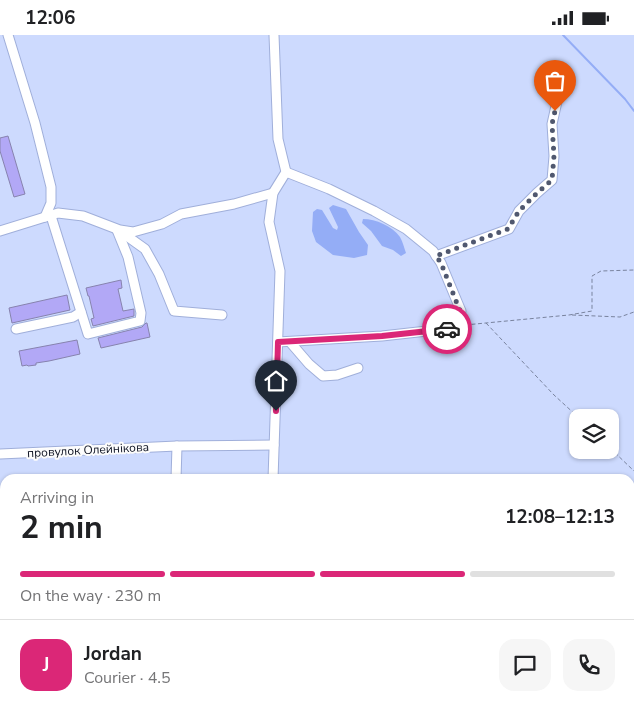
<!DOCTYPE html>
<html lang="en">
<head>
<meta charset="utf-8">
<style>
  :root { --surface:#fff; --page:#f6f6f6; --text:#202124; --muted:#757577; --line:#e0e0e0; --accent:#db2777 }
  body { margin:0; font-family:"Nunito Sans",sans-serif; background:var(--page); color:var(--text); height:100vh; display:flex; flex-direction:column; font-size:19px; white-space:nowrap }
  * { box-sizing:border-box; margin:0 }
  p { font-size:16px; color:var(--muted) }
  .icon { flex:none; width:28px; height:28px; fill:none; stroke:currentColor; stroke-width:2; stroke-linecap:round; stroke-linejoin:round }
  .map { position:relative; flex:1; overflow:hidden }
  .panel { position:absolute; left:0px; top:439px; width:635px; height:246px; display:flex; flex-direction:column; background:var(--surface); border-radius:15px 15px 0 0; box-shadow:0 1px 4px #0004 }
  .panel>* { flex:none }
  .fabs { position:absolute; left:569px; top:374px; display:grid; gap:10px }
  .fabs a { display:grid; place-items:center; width:50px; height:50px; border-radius:10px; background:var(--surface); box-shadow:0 1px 4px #0004; font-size:25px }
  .pin { position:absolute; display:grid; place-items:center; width:42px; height:42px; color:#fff; margin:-51px -21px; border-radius:50% 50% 50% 0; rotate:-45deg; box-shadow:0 0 5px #0007 }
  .pin .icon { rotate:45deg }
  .courier { position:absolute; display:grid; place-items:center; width:50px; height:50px; margin:-25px; border:4px solid #db2777; border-radius:50%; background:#fff; color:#222; box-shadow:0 1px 6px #0007 }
  .headline em { font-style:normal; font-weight:700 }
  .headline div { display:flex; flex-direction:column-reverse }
  .headline { display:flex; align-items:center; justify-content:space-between; height:85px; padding:0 20px }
  h1 { font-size:32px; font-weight:700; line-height:38px }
  .bar { display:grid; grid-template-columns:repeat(4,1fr); gap:8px 5px; align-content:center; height:60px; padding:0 20px }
  .bar i { height:6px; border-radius:4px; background:var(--line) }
  .bar .current { background:var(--accent) }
  .bar p { grid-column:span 4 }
  .line { display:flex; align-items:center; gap:12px; padding:0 20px; border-top:1px solid var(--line) }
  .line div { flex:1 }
  .round { display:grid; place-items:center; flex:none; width:52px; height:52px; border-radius:15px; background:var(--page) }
  .status { display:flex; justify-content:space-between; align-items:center; height:35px; padding:0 25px; background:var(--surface); direction:ltr }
  .status svg { height:14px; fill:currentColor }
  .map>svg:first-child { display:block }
  .water { fill:#94adf6 }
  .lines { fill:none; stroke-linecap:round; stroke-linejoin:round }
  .stream { stroke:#94adf6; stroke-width:2 }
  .building { fill:#b2a8f6; stroke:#8783ae }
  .minor-casing { stroke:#a0afda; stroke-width:11 }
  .path { stroke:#79839e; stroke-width:1; stroke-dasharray:4 2.5; stroke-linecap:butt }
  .minor { stroke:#fff; stroke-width:9 }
  .done { stroke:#50586f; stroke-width:5; stroke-dasharray:0 9 }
  .route { stroke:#db2777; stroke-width:6 }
  .labels { text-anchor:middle; stroke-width:4; stroke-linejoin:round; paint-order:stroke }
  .street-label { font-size:12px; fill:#0d1222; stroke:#fcfcfc }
</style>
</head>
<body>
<div class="status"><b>12:06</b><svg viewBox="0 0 49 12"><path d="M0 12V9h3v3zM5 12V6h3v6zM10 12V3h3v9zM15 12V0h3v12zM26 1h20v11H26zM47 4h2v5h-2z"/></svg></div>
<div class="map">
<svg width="634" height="684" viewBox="0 0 634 684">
  <rect width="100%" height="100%" fill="#cddafe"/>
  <g class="water">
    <polygon points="333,170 346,174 359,197 368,210 367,220 354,223 333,220 316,207 312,196 313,177 317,174 322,175 333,193 337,195 338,192 329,173"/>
    <path d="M363,184C376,184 392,191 400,202C403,207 404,213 406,218L401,221L393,215L382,211L371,196L362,188Z"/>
  </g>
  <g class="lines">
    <polyline class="stream" points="563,0 625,64 634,76"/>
  </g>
  <g class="building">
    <polygon points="8,101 25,159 14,162 0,116 0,103"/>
    <polygon points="121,245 122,253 118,254 123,276 134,274 134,281 93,291 91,284 94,283 89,261 88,261 86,253"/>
    <polygon points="67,260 70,275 12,288 9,273"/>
    <polygon points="146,288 147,288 150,302 101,313 98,303 142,292"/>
    <polygon points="77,305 80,319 49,326 36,328 36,330 28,331 27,330 22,331 19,316"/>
  </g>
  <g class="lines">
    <g class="minor-casing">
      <g id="minor">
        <polyline points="8,0 35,88 51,152 51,168 45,182"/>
        <polyline points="51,181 88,299 140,286 141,278 128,222 117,195"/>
        <polyline points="120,195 133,197 162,189 181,179 234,169 273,158"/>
        <polyline points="0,196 58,178 83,181 117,194 145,214 159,239 174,276 222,280"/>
        <polyline points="436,221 509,194 519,176 537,158 552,145 554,121 552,89 558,62"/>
        <polyline points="16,294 73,282 81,277"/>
        <polyline points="278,307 382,301 445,294 457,291 461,276 441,228 433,216 406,194 374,176 329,154 286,137"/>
        <polyline points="290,307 309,329 323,341 337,340 358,333"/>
        <polyline points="0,419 177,411 274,410"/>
        <polyline points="176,444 177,411"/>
        <polyline points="273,444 280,236 269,187 273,158 286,137 278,104 274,0"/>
        <polyline points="630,667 634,681"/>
        <polyline points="362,680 362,684"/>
        <polyline points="64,684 72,680"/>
        <polyline points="263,684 264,680"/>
        <polyline points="457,684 459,683 462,680"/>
      </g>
    </g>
    <g class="path">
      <polyline points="572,280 620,282 634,277"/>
      <polyline points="486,288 554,360 578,382"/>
      <polyline points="465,290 569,280 592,276 592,241 601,236 634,235"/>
      <polyline points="610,413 634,436"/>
    </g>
    <use href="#minor" class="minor"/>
  </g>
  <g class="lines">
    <polyline class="done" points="447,294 457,291 460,276 441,228 436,221 508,194 519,176 537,158 552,145 554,121 552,89 555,76"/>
    <polyline class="route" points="276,376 278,307 382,301 447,294"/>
  </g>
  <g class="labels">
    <g class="street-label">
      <text transform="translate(88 415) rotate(-3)" y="4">провулок Олейнікова</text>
    </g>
  </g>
</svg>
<div class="fabs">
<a><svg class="icon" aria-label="layers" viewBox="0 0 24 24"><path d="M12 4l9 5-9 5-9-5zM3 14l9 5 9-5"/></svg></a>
</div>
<div class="pin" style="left:555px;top:76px;background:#ea580c"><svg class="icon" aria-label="bag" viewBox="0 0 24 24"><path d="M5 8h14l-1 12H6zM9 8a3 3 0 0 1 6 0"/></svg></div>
<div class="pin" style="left:276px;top:376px;background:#1f2937"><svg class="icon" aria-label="home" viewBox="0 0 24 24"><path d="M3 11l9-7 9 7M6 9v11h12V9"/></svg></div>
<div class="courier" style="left:447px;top:294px"><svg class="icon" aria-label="car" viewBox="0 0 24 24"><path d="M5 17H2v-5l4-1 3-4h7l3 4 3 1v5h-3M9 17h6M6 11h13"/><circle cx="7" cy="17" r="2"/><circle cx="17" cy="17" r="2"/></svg></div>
<section class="panel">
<div class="headline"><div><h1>2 min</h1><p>Arriving in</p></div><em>12:08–12:13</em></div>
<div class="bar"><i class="current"></i><i class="current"></i><i class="current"></i><i></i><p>On the way · 230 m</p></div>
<div class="line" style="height:90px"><b class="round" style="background:var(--accent);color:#fff">J</b><div><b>Jordan</b><p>Courier · 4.5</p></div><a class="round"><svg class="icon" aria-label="chat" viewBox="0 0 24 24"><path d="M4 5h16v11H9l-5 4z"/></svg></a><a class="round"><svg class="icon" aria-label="phone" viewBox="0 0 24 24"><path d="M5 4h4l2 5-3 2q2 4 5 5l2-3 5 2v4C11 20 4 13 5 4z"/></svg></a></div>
</section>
</div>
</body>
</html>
